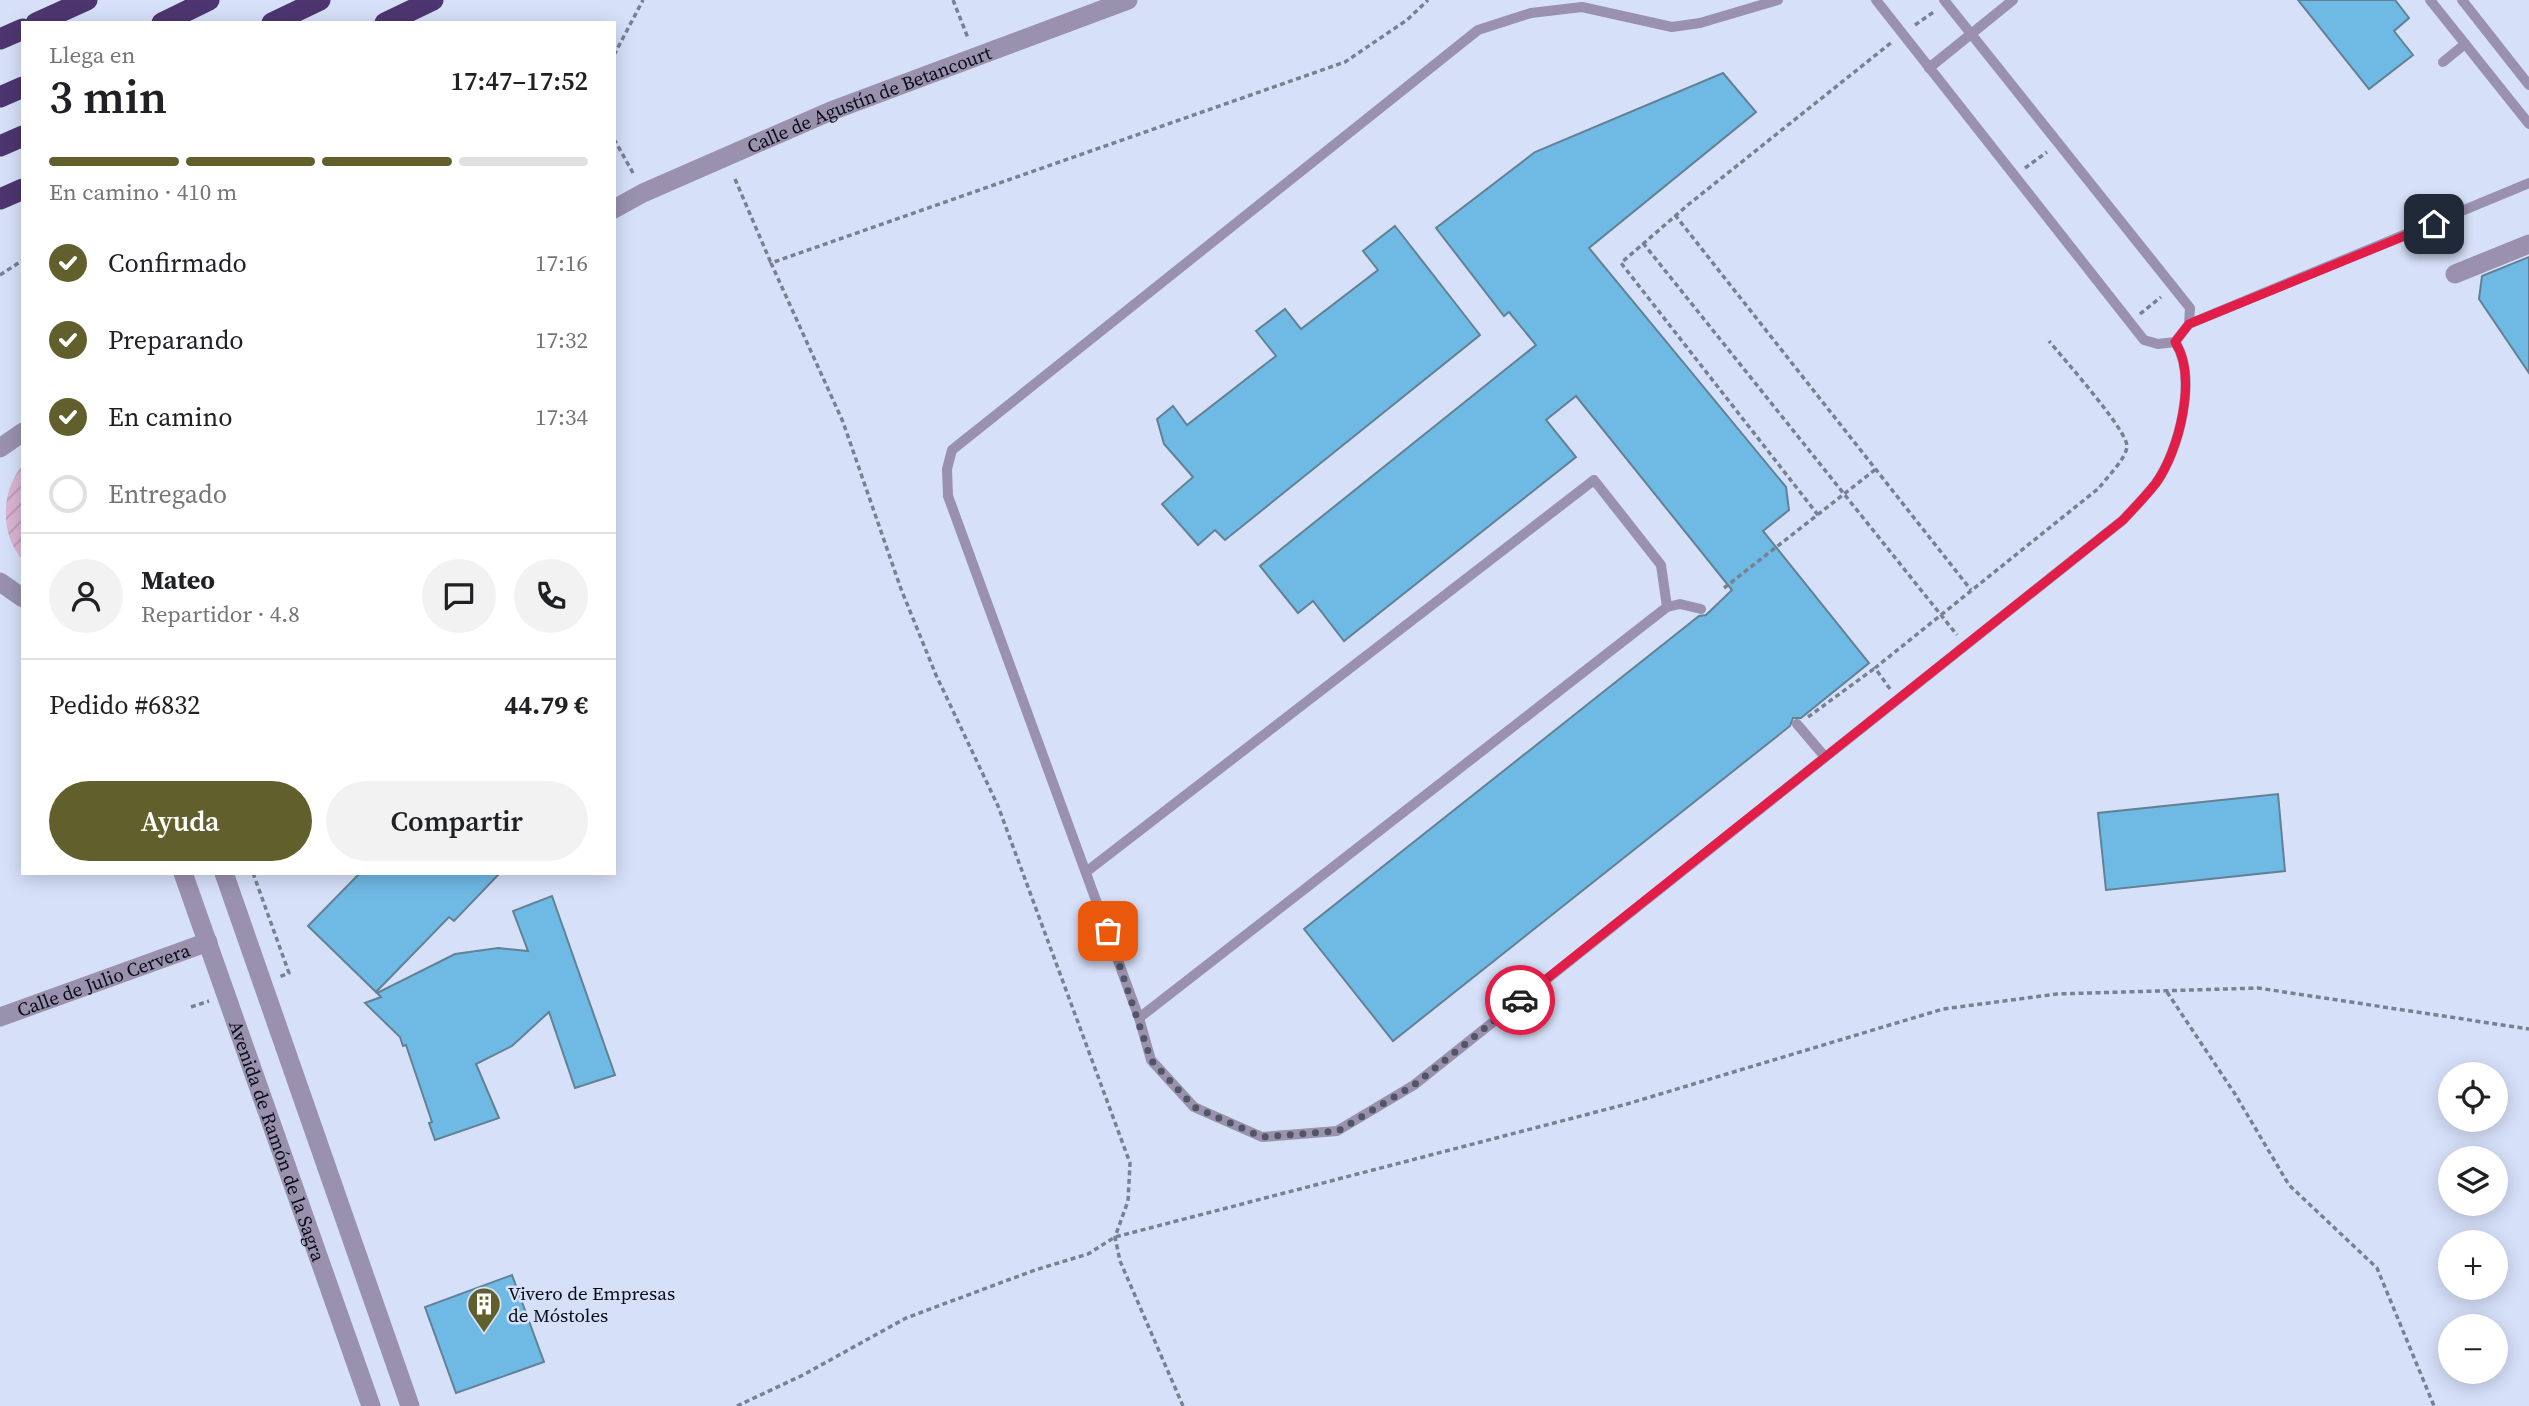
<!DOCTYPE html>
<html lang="es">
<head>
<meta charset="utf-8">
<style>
  :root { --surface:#fff; --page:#f2f2f2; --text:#202124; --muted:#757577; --line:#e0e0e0; --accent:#61602d }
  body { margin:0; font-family:"Source Serif 4",serif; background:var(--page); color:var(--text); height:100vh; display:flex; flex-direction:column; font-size:26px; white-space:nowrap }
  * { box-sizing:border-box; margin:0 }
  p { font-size:23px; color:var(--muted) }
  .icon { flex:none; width:38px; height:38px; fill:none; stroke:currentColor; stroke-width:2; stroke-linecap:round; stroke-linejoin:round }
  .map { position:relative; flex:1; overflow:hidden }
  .details { position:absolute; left:21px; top:21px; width:595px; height:854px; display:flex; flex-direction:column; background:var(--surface); border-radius:0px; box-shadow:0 4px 18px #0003 }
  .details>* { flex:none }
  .tools { position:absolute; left:2438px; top:1062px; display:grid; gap:14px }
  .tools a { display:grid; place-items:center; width:70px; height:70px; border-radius:50%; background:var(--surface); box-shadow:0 4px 18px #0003; font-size:35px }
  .pin { position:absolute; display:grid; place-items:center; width:60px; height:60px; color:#fff; margin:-30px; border-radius:14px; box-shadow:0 4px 10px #0006 }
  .courier { position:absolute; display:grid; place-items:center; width:70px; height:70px; margin:-35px; border:5px solid #e11d48; border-radius:50%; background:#fff; color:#222; box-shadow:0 2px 9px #0007 }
  .headline em { font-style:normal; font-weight:600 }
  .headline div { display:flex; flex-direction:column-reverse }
  .headline { display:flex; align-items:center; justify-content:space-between; height:119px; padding:0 28px }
  h1 { font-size:46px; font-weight:600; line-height:52px }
  .bar { display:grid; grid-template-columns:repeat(4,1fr); gap:10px 7px; align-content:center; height:84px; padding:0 28px }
  .bar i { height:9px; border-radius:5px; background:var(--line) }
  .bar .active { background:var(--accent) }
  .bar p { grid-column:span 4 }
  .line { display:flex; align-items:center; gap:18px; padding:0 28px; border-top:2px solid var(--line) }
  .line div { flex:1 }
  .round { display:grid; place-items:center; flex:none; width:74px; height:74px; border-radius:37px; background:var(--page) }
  ol { padding:0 28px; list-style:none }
  li { display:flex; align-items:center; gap:21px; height:77px }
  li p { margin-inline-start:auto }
  li .icon { padding:7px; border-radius:50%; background:var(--accent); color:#fff; stroke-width:4 }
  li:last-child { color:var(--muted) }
  li i { width:38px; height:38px; border:4px solid var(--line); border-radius:50% }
  .button { display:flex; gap:14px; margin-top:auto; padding:14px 28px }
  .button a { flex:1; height:80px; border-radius:42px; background:var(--accent); color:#fff; font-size:28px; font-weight:600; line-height:80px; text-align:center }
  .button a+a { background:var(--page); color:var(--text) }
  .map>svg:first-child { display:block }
  .garden { fill:url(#garden-furrows) }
  .building { fill:#6fb9e5; stroke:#638194; stroke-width:2 }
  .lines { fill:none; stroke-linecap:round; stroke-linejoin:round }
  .path { stroke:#798092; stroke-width:3.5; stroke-dasharray:5 3.5; stroke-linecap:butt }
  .service { stroke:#9a91ae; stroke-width:10 }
  .minor { stroke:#9a91ae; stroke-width:19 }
  .motorway { stroke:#4d3670; stroke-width:21 }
  .done { stroke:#505665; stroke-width:7; stroke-dasharray:0 12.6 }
  .route { stroke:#e11d48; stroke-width:9 }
  .labels { text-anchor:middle; stroke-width:5; stroke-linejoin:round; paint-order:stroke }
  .street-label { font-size:19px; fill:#080c16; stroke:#d6e0f9 }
  .poi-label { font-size:19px; fill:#080c16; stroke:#d6e0f9; text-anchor:start }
</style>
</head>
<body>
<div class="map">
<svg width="2529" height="1406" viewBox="0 0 2529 1406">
  <defs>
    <pattern id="garden-furrows" width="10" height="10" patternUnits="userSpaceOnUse" patternTransform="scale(1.75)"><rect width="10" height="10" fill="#dab5d4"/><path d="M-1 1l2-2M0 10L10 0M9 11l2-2" fill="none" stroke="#ba9ab5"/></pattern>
  </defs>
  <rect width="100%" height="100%" fill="#d6e0f9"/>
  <path class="garden" d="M23,465V560C0,535 0,491 23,465Z"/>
  <g class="building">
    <polygon points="2298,0 2395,0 2409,18 2394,31 2413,55 2369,89"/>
    <polygon points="1723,73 1756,112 1589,248 1786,487 1789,510 1763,531 1869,663 1801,718 1793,718 1790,726 1393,1041 1304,929 1699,616 1706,615 1732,590 1576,396 1546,420 1576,457 1344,641 1313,601 1298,613 1260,566 1536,345 1509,312 1504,316 1436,228 1535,152"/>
    <polygon points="1395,226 1480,335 1225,540 1215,530 1198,545 1162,504 1193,477 1164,444 1157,419 1173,406 1187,425 1276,356 1256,331 1285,309 1301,329 1378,270 1363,251"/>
    <polygon points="2529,257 2529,373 2479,299 2482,276"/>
    <polygon points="2278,794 2285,871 2106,890 2098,813"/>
    <polygon points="360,873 500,873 454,921 449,917 376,992 308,926"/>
    <polygon points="552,896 615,1075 575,1088 549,1012 512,1046 476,1064 499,1118 435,1140 429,1123 432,1122 406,1045 403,1046 400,1037 365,1003 381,997 377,993 455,954 498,948 528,951 513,911"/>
    <polygon points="512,1275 544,1362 456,1393 425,1307"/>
  </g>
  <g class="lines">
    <g class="path">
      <polyline points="953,0 968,38"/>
      <polyline points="1915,25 1935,11"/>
      <polyline points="614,55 643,0"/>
      <polyline points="614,139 633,173"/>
      <polyline points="2025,168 2047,152"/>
      <polyline points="735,179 771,263"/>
      <polyline points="1675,215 1971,590"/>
      <polyline points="1643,243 1957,635"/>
      <polyline points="0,275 23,260"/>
      <polyline points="2140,314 2161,297"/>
      <polyline points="1818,515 1621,263 1689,204 1892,42"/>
      <polyline points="1724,588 1876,469"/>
      <path d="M1890,689L1875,668L2099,488C2107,477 2125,460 2127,447C2129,432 2062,357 2049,341"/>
      <polyline points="1808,717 1875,668"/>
      <polyline points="253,873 289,973 279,977"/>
      <polyline points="2167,992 2235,1094 2289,1185 2377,1268 2434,1406"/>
      <polyline points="191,1007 209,1001"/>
      <polyline points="737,1406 803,1375 906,1318 1035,1270 1088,1254 1115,1237 1627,1104 1943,1009 2057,994 2258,988 2529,1029"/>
      <polyline points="1183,1406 1120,1261 1115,1237 1128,1201 1130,1163 998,806 936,675 901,589 843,422 771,263 1345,62 1407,20 1428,0"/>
    </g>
    <g class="service">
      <path d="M1778,0L1700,23L1672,27L1582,7L1531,13L1478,30L952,450L947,469L948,496L1139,1018L1151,1060L1194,1107L1262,1137L1337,1131L1414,1085L2123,520C2134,508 2146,496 2156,483C2179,451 2198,377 2175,342"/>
      <polyline points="1876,0 2144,340 2158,344 2175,342 2189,324 2190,308 1944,0"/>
      <polyline points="2430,0 2529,124"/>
      <polyline points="2462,0 2529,85"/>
      <polyline points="2443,62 2465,44"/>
      <polyline points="1929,68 2013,0"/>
      <polyline points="2189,324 2529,183"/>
      <polyline points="1667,607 1680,604 1701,609"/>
      <polyline points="1797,724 1825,757"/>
      <polyline points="1086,872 1594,480 1661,565 1667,607 1139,1018"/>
    </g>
    <g class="minor">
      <path id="s1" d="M614,209L643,193L831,111L1128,0"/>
      <polyline points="2455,274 2529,244"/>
      <polyline points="0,448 23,432"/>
      <polyline points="0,582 23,598"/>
      <path id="s2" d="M183,873L371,1406"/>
      <polyline points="224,873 410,1406"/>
      <path id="s3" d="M0,1017L208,942"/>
    </g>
    <g class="motorway">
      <polyline points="36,23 87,0"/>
      <polyline points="162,23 209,0"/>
      <polyline points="272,23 320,0"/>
      <polyline points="385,23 433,0"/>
      <polyline points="0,39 23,29"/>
      <polyline points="0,97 23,87"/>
      <polyline points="0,146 23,136"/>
      <polyline points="0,199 23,189"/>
    </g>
  </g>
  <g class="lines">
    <polyline class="done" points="1108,931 1151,1060 1194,1107 1262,1137 1338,1131 1414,1085 1520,1000"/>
    <path class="route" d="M1520,1000L2123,520C2134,508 2146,496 2156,483C2179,451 2198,377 2175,342L2189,324L2434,224"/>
  </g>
  <defs>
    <g id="building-pin" transform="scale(1.75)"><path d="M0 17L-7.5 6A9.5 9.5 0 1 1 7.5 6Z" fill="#61602d" stroke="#d6e0f9"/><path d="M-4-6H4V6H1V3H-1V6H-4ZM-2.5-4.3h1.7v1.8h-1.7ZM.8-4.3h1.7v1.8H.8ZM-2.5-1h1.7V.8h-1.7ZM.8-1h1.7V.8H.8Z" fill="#fff"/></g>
  </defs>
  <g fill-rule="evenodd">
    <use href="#building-pin" x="484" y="1304"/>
  </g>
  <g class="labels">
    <g class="street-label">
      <text dy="7" stroke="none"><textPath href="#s1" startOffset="278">Calle de Agustín de Betancourt</textPath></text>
      <text dy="7" stroke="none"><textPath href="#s3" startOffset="110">Calle de Julio Cervera</textPath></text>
      <text dy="7" stroke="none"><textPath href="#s2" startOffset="284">Avenida de Ramón de la Sagra</textPath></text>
    </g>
    <g class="poi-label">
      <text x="508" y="1300">Vivero de Empresas<tspan x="508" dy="22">de Móstoles</tspan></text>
    </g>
  </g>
</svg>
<div class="tools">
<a><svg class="icon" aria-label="locate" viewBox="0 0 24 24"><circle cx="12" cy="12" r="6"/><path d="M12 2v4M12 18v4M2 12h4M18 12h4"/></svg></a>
<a><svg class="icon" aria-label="layers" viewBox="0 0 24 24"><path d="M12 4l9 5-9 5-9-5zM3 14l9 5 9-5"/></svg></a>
<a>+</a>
<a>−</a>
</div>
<div class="pin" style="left:1108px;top:931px;background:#ea580c"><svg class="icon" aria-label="bag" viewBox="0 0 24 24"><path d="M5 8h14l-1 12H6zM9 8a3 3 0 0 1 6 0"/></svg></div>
<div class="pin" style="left:2434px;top:224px;background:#1f2937"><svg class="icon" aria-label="home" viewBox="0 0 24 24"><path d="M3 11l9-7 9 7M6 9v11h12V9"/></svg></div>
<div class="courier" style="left:1520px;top:1000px"><svg class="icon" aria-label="car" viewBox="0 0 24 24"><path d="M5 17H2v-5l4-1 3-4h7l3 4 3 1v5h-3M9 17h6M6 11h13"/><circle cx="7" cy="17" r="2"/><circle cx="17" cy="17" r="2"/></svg></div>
<section class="details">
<div class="headline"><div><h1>3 min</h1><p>Llega en</p></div><em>17:47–17:52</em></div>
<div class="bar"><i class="active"></i><i class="active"></i><i class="active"></i><i></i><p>En camino · 410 m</p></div>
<ol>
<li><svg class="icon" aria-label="check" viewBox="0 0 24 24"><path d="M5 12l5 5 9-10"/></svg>Confirmado<p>17:16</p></li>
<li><svg class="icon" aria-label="check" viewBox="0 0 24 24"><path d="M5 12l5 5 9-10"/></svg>Preparando<p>17:32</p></li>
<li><svg class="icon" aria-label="check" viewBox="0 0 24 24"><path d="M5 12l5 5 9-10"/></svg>En camino<p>17:34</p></li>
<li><i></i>Entregado</li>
</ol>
<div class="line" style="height:126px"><a class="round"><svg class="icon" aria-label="person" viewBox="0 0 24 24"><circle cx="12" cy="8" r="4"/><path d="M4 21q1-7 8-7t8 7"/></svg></a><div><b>Mateo</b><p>Repartidor · 4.8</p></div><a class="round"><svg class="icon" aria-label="chat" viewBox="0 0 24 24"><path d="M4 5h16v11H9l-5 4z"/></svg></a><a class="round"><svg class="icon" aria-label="phone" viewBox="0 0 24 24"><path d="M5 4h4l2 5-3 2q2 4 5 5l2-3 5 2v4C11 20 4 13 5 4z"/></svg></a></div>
<div class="line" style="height:91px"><div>Pedido #6832</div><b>44.79 €</b></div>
<div class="button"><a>Ayuda</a><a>Compartir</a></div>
</section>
</div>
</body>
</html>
